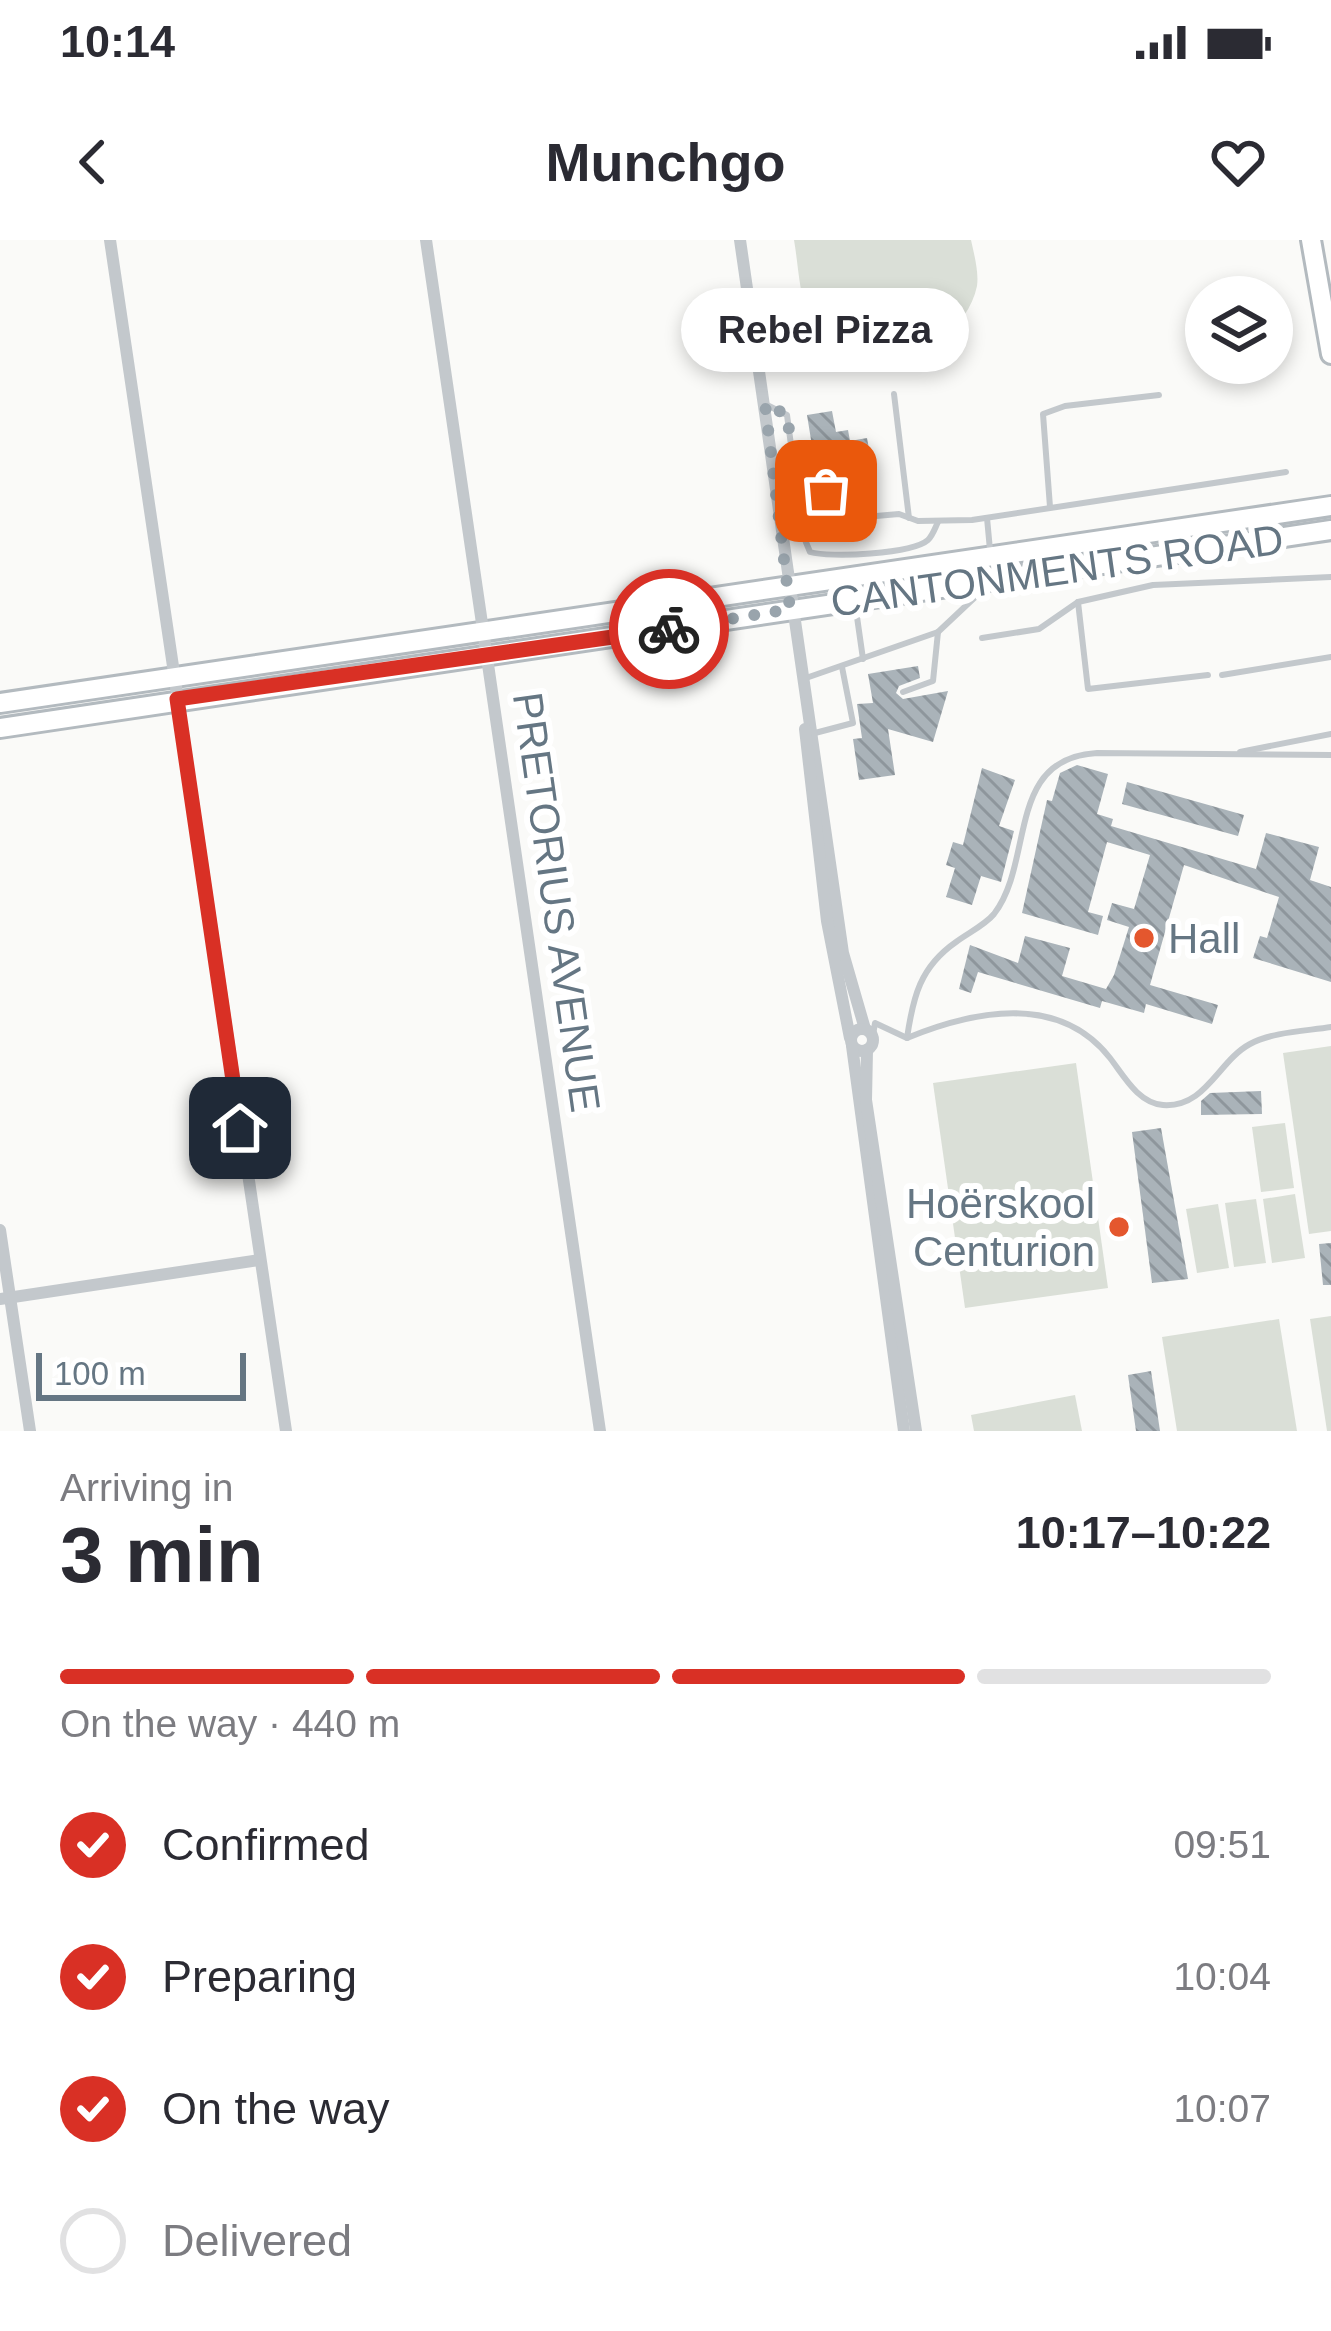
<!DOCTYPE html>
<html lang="en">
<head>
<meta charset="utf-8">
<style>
  :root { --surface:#fff; --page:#f2f2f3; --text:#2b2b33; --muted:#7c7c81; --line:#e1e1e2; --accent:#d93025 }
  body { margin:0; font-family:Helvetica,sans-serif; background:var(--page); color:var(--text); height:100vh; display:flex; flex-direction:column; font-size:45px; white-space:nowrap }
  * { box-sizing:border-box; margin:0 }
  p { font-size:39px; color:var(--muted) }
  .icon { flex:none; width:66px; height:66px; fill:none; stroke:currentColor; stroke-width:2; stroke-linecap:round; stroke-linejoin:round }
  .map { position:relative; height:1191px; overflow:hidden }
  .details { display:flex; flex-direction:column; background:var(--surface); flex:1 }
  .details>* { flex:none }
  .fabs { position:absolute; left:1185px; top:36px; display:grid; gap:24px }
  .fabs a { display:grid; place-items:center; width:108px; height:108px; border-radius:50%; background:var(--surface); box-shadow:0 6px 18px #0003; font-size:60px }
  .scale { position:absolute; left:36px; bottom:30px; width:210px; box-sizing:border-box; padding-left:12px; border:6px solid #657683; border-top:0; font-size:33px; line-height:42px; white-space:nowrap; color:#657683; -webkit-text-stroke:9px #fff; paint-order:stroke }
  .pin { position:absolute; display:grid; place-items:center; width:102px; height:102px; color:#fff; margin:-51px; border-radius:24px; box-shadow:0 6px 18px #0006 }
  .courier { position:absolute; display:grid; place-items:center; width:120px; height:120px; margin:-60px; border:9px solid #d93025; border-radius:50%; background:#fff; color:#222; box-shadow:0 3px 15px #0007 }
  .bubble { position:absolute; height:84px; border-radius:42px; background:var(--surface); box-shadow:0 6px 18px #0003; font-size:39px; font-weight:700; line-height:84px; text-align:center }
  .head em { font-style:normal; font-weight:700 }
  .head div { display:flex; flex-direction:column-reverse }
  .head { display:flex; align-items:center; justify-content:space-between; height:204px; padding:0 60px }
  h1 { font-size:78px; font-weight:700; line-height:90px }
  .bar { display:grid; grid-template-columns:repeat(4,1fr); gap:18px 12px; align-content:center; height:144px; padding:0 60px }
  .bar i { height:15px; border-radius:9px; background:var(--line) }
  .bar .active { background:var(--accent) }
  .bar p { grid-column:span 4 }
  ol { padding:0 60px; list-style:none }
  li { display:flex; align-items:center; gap:36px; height:132px }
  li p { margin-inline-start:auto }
  li .icon { padding:12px; border-radius:50%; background:var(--accent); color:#fff; stroke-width:4 }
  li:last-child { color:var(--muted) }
  li i { width:66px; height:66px; border:6px solid var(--line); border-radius:50% }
  .status { display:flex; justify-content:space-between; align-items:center; height:84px; padding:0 60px; background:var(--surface); direction:ltr }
  .status svg { height:33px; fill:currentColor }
  header { display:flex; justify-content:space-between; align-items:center; height:156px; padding:0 60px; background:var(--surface); font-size:54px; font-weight:700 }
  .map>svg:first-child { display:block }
  .garden { fill:#dadfd7 }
  .building { fill:url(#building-back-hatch) }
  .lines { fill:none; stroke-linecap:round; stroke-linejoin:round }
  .secondary-casing { stroke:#b3babf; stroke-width:24 }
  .lane { stroke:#c3c8cc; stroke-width:6 }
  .street { stroke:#c3c8cc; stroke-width:12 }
  .secondary { stroke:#fff; stroke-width:18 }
  .done { stroke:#99a4ac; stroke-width:12; stroke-dasharray:0 21.6 }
  .route { stroke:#d93025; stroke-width:15 }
  .poi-dot { fill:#e4572e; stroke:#fff; stroke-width:4.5 }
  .labels { text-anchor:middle; stroke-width:12; stroke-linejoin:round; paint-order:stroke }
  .street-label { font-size:42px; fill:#657683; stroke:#fff }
  .poi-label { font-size:42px; fill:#657683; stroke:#fff; text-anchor:start }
</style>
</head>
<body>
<div class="status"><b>10:14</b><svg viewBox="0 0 49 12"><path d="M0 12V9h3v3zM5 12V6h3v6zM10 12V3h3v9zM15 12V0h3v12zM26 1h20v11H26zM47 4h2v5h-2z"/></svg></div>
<header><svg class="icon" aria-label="back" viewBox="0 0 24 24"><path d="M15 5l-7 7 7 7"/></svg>Munchgo<svg class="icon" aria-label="heart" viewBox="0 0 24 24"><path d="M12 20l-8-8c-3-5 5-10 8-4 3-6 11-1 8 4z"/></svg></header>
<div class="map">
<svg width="1331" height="1191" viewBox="0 0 1331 1191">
  <defs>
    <pattern id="building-back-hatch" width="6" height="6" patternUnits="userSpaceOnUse" patternTransform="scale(3)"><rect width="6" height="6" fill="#aab3b9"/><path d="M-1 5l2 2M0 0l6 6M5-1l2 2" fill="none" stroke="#8e969c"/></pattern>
  </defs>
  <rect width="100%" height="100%" fill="#fafaf8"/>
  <g class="garden">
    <path d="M794,0H971C974,14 979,32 977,46C963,113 861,148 816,89C799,66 799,28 794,0Z"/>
    <polygon points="1331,806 1331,991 1309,994 1283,813"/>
    <polygon points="1076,823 1108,1048 965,1068 933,843"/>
    <polygon points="1285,883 1294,948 1261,952 1252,887"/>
    <polygon points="1295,954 1305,1018 1272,1023 1263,959"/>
    <polygon points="1256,959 1266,1023 1234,1027 1225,963"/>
    <polygon points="1218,964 1229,1028 1197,1033 1186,969"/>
    <polygon points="1331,1076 1331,1191 1327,1191 1310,1079"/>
    <polygon points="1279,1079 1297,1191 1177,1191 1162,1097"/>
    <polygon points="1075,1155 1082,1191 974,1191 971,1175"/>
  </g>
  <g class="building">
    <polygon points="832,171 836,192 848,190 850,201 867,198 876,248 838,255 831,209 813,212 807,175"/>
    <polygon points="918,426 920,438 899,446 896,453 903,459 948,451 933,502 888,489 895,535 859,540 853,499 862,498 857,464 873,463 868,434"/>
    <polygon points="1077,525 1108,534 1097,574 1113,579 1111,586 1256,629 1266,593 1319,607 1310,640 1331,647 1331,742 1253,718 1260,696 1267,698 1279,657 1184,625 1150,745 1218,765 1212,784 1146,764 1144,773 1102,761 1100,768 978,732 971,753 959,749 970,705 1018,723 1025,696 1070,708 1062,736 1106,749 1114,735 1129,687 1107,680 1112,663 1134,669 1150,615 1107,602 1088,672 1103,676 1098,695 1022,673 1047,560 1052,561 1060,533"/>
    <polygon points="982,528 1015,540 999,586 1014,591 1001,642 981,636 972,665 946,657 955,628 946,625 953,602 963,605"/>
    <polygon points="1127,542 1244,575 1238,596 1122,564"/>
    <polygon points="1261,851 1262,874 1201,875 1201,861 1210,853"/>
    <polygon points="1161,888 1188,1039 1152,1043 1132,892"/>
    <polygon points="1331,1003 1331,1045 1323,1045 1319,1004"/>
    <polygon points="1151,1131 1160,1191 1136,1191 1128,1135"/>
  </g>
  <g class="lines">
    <g class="secondary-casing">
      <g id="secondary">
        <polyline points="1311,0 1331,114"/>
        <polyline points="0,463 1331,266"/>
        <polyline points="0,488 1331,290"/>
      </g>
    </g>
    <g class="lane">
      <polyline points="894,154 909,278"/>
      <path d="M765,164L787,175L803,295L810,312C830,318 912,314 928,300C933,295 935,288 938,282"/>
      <polyline points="793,219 821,220 830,280"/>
      <polyline points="1050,267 1043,174 1065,166 1159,155"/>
      <polyline points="800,273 830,280 899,274 918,281 972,280 1286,232"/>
      <polyline points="987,278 990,310"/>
      <polyline points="1078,362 1088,449 1208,435"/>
      <polyline points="855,363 863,419"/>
      <polyline points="982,398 1039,389 1078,362 1153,345 1331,337"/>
      <polyline points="1222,435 1331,417"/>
      <polyline points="806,438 938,392 988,345"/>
      <polyline points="903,452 933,441 938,392"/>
      <polyline points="815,493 853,483 842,427"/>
      <polyline points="1240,512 1331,494"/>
      <path d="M873,795L875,783L907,798C973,771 1058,752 1110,818C1124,836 1138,863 1163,865C1206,868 1218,821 1250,804C1272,792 1306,791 1331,787"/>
      <path d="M907,798C913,757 920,727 956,702C968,693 985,685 994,674C1035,621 1005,518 1097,513L1331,515"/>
    </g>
    <g class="street">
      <polyline points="110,0 286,1191"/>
      <polyline points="426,0 600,1191"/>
      <polyline points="740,0 843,713 865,789"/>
      <polyline points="805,489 827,681 850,798"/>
      <circle cx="862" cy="800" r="11"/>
      <polyline points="852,806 904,1191"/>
      <polyline points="867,810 866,860 916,1191"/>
      <polyline points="0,990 30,1191"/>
      <polyline points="0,1059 259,1020"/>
    </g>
    <use href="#secondary" class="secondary"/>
  </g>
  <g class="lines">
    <polyline class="done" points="669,389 790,369 765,164 787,175 793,219 821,220 826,251"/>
    <polyline class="route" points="240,888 177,459 669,389"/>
  </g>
  <g class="poi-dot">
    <circle cx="1144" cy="698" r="12"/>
    <circle cx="1119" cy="987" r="12"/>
  </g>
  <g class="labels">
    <g class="street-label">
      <text transform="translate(1057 330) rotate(-8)" y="15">CANTONMENTS ROAD</text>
      <text transform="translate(557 662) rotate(82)" y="15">PRETORIUS AVENUE</text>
    </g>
    <g class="poi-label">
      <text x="1168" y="713">Hall</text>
      <text x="1095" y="978" text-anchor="end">Hoërskool<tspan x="1095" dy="48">Centurion</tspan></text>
    </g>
  </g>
</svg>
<div class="fabs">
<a><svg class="icon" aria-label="layers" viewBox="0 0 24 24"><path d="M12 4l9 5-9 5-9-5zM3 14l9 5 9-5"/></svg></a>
</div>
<div class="scale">100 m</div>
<div class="pin" style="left:826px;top:251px;background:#ea580c"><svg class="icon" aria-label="bag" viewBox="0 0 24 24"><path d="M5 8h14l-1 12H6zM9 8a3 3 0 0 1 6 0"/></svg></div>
<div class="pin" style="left:240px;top:888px;background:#1f2937"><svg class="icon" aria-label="home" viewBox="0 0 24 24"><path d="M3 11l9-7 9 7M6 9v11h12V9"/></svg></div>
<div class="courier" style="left:669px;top:389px"><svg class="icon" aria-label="bike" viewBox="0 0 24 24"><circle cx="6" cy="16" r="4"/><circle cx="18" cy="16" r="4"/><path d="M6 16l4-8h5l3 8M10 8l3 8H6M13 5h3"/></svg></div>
<div class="bubble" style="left:681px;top:48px;width:288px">Rebel Pizza</div>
</div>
<section class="details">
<div class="head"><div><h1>3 min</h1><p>Arriving in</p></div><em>10:17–10:22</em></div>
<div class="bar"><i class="active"></i><i class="active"></i><i class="active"></i><i></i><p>On the way · 440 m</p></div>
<ol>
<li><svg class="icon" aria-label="check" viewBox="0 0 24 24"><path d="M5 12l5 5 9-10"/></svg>Confirmed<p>09:51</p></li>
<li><svg class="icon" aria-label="check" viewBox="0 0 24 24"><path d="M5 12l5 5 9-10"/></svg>Preparing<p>10:04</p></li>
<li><svg class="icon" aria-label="check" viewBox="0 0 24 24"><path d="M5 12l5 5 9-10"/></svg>On the way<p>10:07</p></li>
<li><i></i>Delivered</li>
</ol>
</section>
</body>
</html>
